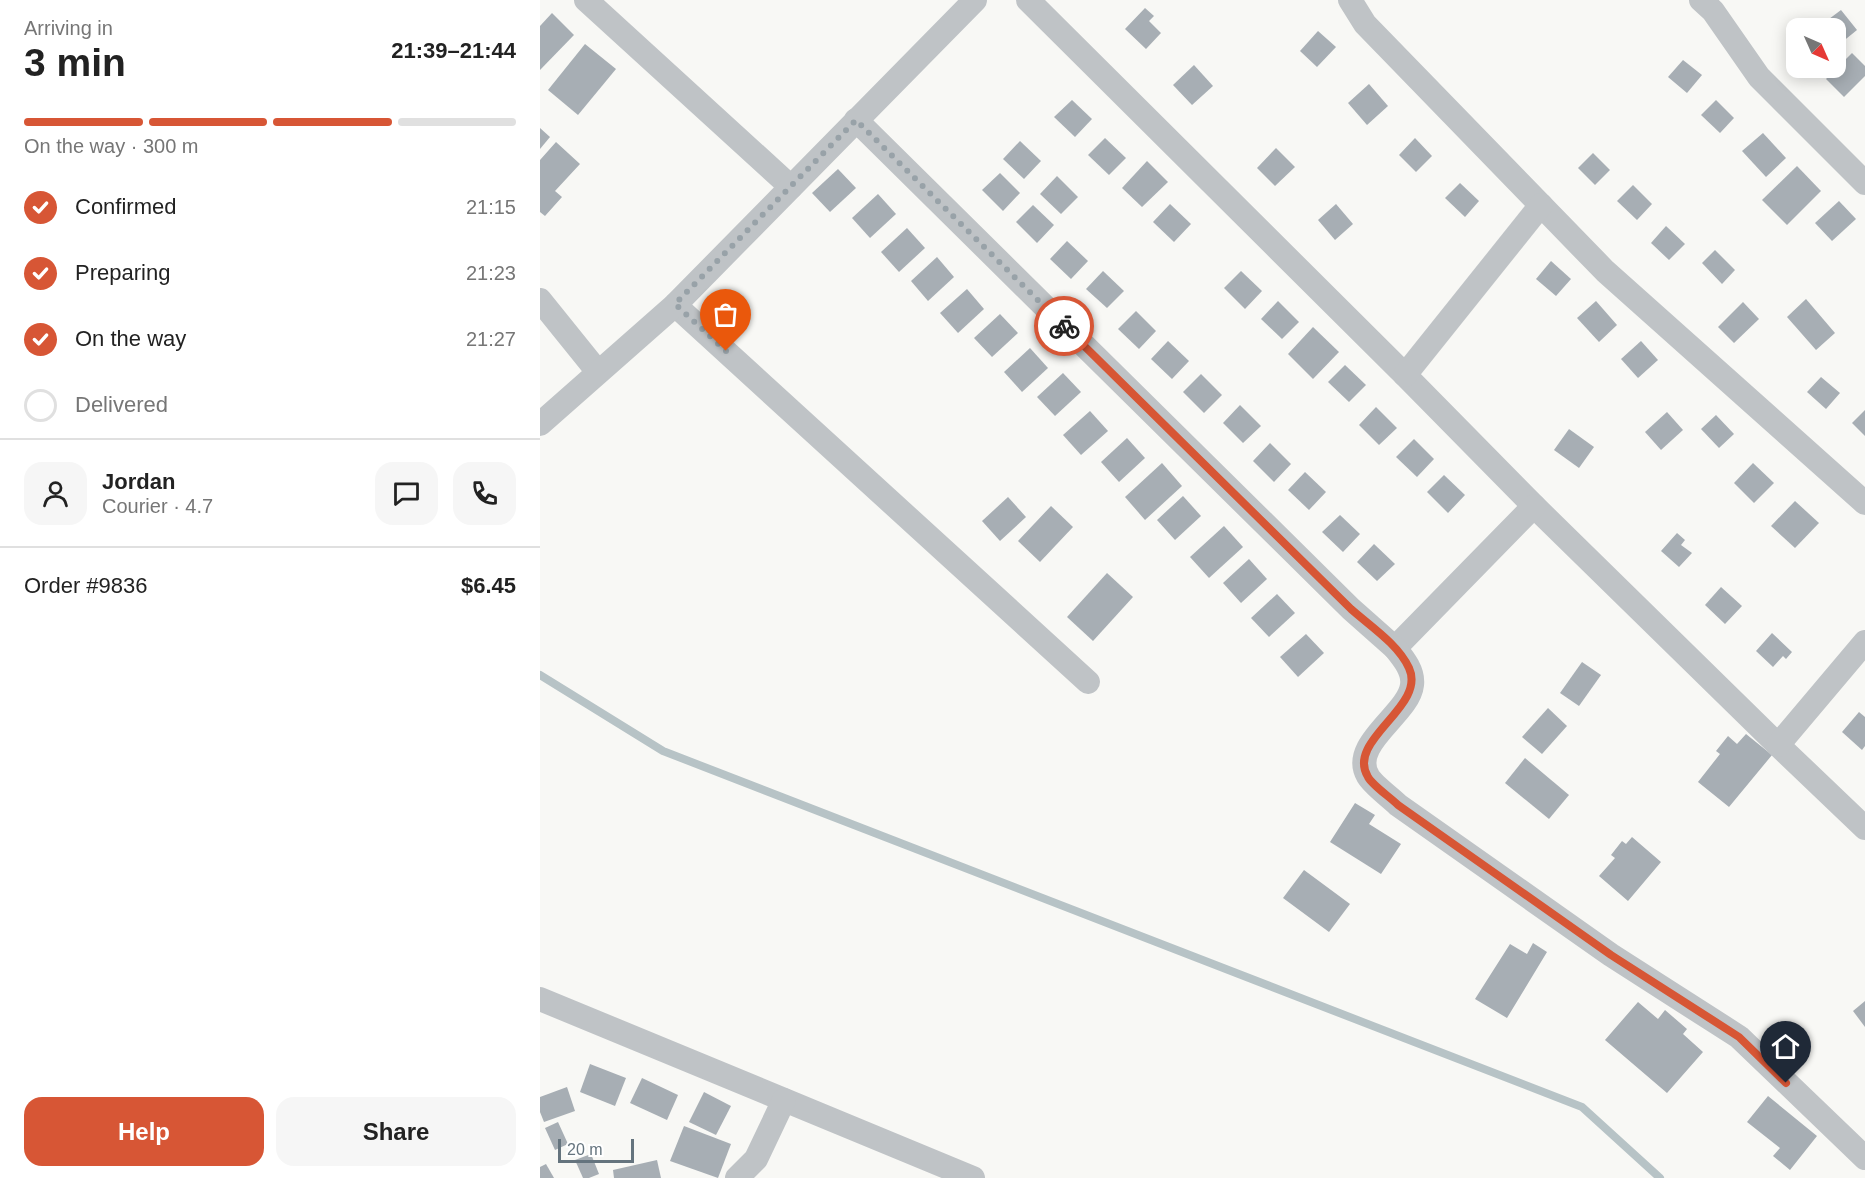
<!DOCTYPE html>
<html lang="en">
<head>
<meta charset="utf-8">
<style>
  :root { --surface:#fff; --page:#f6f6f6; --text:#222; --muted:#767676; --line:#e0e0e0; --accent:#d75635 }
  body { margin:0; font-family:Helvetica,sans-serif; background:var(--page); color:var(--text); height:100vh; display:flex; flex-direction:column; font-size:22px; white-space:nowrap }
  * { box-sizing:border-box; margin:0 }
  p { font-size:20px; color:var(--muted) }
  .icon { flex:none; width:33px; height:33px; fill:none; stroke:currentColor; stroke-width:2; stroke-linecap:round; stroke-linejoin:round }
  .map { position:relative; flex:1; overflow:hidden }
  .side { display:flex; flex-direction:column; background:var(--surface); width:540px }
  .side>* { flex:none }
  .needle { width:39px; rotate:135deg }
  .tools { position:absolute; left:1246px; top:18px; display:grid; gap:12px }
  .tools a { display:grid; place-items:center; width:60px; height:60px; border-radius:12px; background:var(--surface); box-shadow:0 3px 15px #0003; font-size:30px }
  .scale { position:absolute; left:18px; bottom:15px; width:76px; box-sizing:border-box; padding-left:6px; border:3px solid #65747e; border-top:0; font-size:16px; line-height:21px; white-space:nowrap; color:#65747e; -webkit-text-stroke:4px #fff; paint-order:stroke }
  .pin { position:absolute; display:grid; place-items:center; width:51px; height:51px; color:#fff; margin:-62px -26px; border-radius:50% 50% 50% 0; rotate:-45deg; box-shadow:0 0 6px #0007 }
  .pin .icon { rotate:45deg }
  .courier { position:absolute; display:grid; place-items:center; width:60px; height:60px; margin:-30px; border:4px solid #d75635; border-radius:50%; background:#fff; color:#222; box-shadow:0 2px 8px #0007 }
  .headline em { font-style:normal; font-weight:700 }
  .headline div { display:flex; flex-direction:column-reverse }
  .headline { display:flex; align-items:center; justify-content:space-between; height:102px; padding:0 24px }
  h1 { font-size:39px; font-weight:700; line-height:45px }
  .bar { display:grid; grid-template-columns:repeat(4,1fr); gap:9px 6px; align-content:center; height:72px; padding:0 24px }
  .bar i { height:8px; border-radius:4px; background:var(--line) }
  .bar .on { background:var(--accent) }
  .bar p { grid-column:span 4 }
  .line { display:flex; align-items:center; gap:15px; padding:0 24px; border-top:2px solid var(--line) }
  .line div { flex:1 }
  .round { display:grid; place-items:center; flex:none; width:63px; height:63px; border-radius:18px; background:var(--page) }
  ol { padding:0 24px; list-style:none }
  li { display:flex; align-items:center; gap:18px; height:66px }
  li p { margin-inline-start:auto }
  li .icon { padding:6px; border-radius:50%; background:var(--accent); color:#fff; stroke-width:4 }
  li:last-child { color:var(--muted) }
  li i { width:33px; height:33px; border:3px solid var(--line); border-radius:50% }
  .cta { display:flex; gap:12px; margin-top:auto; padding:12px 24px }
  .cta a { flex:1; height:69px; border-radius:18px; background:var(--accent); color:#fff; font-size:24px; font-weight:700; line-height:69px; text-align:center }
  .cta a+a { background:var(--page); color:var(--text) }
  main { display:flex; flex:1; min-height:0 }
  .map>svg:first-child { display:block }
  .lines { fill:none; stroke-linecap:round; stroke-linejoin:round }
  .stream { stroke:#b7c3c6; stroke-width:8 }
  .building { fill:#a7aeb4 }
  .street { stroke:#bfc3c6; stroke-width:24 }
  .done { stroke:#98a2a8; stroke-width:6; stroke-dasharray:0 10.8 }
  .route { stroke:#d75635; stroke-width:8 }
</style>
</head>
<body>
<main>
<section class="side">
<div class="headline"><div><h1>3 min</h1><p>Arriving in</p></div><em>21:39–21:44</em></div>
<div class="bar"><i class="on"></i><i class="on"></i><i class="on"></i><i></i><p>On the way · 300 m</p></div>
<ol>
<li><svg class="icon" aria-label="check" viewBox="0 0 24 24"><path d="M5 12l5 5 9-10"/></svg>Confirmed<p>21:15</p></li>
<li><svg class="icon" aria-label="check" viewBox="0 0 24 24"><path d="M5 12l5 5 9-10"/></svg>Preparing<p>21:23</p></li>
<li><svg class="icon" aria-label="check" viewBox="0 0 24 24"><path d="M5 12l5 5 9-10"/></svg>On the way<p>21:27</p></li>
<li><i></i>Delivered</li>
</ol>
<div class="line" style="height:108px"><a class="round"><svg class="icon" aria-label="person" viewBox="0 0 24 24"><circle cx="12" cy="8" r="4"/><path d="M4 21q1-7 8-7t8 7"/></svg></a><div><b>Jordan</b><p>Courier · 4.7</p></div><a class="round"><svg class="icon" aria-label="chat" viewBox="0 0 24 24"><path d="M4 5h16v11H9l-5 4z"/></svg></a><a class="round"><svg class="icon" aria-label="phone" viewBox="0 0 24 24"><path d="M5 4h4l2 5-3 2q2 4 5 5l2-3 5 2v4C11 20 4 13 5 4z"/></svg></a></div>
<div class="line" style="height:78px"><div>Order #9836</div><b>$6.45</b></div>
<div class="cta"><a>Help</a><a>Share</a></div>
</section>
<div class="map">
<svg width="1325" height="1178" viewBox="0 0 1325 1178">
  <rect width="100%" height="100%" fill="#f8f8f5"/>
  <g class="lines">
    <polyline class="stream" points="0,675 123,751 1042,1107 1120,1178"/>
  </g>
  <g class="building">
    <polygon points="605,8 614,16 609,21 621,33 606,49 585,29"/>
    <polygon points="1301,10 1317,30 1296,47 1296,28 1277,28"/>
    <polygon points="12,13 34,35 0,70 0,26"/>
    <polygon points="778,31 796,47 777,67 760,51"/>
    <polygon points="45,44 76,69 38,115 8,90"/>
    <polygon points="1312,53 1325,66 1325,76 1304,97 1286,79"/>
    <polygon points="1143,60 1162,75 1147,93 1128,77"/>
    <polygon points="654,65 673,86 652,105 633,85"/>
    <polygon points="829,84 848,106 827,125 808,103"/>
    <polygon points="532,100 552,119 535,137 514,117"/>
    <polygon points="1176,100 1194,118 1180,133 1161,115"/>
    <polygon points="0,128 10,137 0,149"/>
    <polygon points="1223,133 1246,158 1226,177 1202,151"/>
    <polygon points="565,138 586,158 569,175 548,155"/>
    <polygon points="875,138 892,156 876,172 859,155"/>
    <polygon points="480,141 501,161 484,179 463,159"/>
    <polygon points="16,142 40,164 15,191 22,197 5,216 0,212 0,160"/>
    <polygon points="736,148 755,167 735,186 717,168"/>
    <polygon points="1053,153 1070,170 1055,185 1038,168"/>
    <polygon points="607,161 628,182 602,207 582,188"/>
    <polygon points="1257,166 1281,191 1247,225 1222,200"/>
    <polygon points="298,169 316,188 290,212 272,193"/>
    <polygon points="460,173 480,193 463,211 442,190"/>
    <polygon points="517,176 538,197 521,214 500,194"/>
    <polygon points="920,183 939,201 925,217 905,198"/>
    <polygon points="1093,185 1112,204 1097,220 1077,201"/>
    <polygon points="338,194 356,214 330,238 312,218"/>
    <polygon points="1299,201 1316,219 1292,241 1275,223"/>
    <polygon points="630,204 651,224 634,242 613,222"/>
    <polygon points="796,204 813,224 795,240 778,220"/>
    <polygon points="493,205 514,225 497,243 476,222"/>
    <polygon points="1126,226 1145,244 1129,260 1111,243"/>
    <polygon points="367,228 385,248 359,272 341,252"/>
    <polygon points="527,241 548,261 531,279 510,259"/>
    <polygon points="1175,250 1195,270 1182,284 1162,263"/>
    <polygon points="397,257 414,277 388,301 371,281"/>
    <polygon points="1011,261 1031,279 1016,296 996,279"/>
    <polygon points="563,271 584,291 567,308 546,289"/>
    <polygon points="701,271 722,291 705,309 684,288"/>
    <polygon points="427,289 444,309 418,333 400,313"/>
    <polygon points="1266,299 1295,333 1276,350 1247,317"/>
    <polygon points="738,301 759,322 742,339 721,319"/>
    <polygon points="1056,301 1077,325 1059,342 1037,318"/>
    <polygon points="1203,302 1219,319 1194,343 1178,327"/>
    <polygon points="596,311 616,331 599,349 578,329"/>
    <polygon points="460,314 478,333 452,357 434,338"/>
    <polygon points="773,327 799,352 773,379 748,354"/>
    <polygon points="628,341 649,361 632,379 611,359"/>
    <polygon points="1101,341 1118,360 1098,378 1081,359"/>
    <polygon points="490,348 508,368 482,392 464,372"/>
    <polygon points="805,365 826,385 809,402 788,382"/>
    <polygon points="523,373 541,392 515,416 497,397"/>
    <polygon points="661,374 682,395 664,413 643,392"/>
    <polygon points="1281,377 1300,393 1286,409 1267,392"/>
    <polygon points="700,405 721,426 703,443 683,423"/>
    <polygon points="836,407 857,428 839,445 819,425"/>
    <polygon points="1325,410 1325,436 1312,423"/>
    <polygon points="550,411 568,431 541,455 523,435"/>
    <polygon points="1127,412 1143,430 1121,450 1105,432"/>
    <polygon points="1176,415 1194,434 1179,448 1161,429"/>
    <polygon points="1029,429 1054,447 1039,468 1014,450"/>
    <polygon points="587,438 605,458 579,482 561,462"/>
    <polygon points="874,439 894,459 877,477 856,457"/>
    <polygon points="730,443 751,464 734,482 713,461"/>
    <polygon points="622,463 642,486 605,520 585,497"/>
    <polygon points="1213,463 1234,483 1214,503 1194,483"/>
    <polygon points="765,472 786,492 769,510 748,490"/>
    <polygon points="904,475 925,495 908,513 887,492"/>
    <polygon points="643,496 661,516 635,540 617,520"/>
    <polygon points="468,497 486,517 460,541 442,521"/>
    <polygon points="1255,501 1279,523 1255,548 1231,526"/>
    <polygon points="511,506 533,527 500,562 478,541"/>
    <polygon points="800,515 820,534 803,552 782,532"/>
    <polygon points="684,526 703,547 669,578 650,557"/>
    <polygon points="1137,533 1145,540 1141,545 1152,553 1139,567 1121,551"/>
    <polygon points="834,544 855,564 837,581 817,562"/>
    <polygon points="709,559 727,579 701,603 683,583"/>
    <polygon points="567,573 593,597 553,641 527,617"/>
    <polygon points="1181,587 1202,606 1185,624 1165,605"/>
    <polygon points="737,594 755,613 729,637 711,618"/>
    <polygon points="1232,633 1252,652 1246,659 1243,656 1233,667 1216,651"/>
    <polygon points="766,634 784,653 758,677 740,657"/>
    <polygon points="1042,662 1061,675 1039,706 1020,693"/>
    <polygon points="1008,708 1027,726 1002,754 982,737"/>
    <polygon points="1319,712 1325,717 1325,746 1322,750 1302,732"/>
    <polygon points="1206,734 1232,755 1189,807 1158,782 1180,754 1176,751 1188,736 1197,744"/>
    <polygon points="985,758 1029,795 1009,819 965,783"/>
    <polygon points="815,803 835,815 829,824 861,844 841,874 790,842"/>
    <polygon points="1092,837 1121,862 1088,901 1059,876 1075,858 1071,855 1082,841 1086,844"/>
    <polygon points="764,870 810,904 789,932 743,898"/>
    <polygon points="993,943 1007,952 967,1018 935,999 970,944 987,954"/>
    <polygon points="1325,1001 1325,1027 1313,1011"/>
    <polygon points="1098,1002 1118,1019 1125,1010 1147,1029 1143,1034 1163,1052 1127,1093 1065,1040"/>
    <polygon points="50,1064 86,1078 75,1106 40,1092"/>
    <polygon points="102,1078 138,1095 127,1120 90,1103"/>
    <polygon points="27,1087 35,1111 4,1122 0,1112 0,1097"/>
    <polygon points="164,1092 191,1106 176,1135 149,1122"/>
    <polygon points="1228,1096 1277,1136 1250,1170 1233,1156 1240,1148 1207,1122"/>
    <polygon points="18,1122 28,1144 15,1150 5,1128"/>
    <polygon points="144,1126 191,1144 178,1178 130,1161"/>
    <polygon points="51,1154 59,1174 49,1178 43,1178 35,1160"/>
    <polygon points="117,1160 121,1178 74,1178 73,1170"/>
    <polygon points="6,1164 14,1178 0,1178 0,1167"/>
  </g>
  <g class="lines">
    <g class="street">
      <polyline points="46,0 251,187"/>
      <polyline points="488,0 865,375 994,506 1238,745 1325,828"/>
      <polyline points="810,0 825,24 1065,271 1325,503"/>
      <polyline points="1161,0 1173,11 1219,77 1325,183"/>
      <polyline points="316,120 811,609 855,648 994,506"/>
      <polyline points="0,300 58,372"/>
      <polyline points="135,305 548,682"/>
      <polyline points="865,375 1001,205"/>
      <polyline points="0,424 135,305 435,0"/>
      <path d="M855,648C863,658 874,671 872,685C869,714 809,744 828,776C833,785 850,797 858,805L1071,955L1199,1037L1325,1158"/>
      <polyline points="1238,745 1325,642"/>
      <polyline points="0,999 433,1178"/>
      <polyline points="197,1178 216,1159 244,1100"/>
    </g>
  </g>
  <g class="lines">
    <polyline class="done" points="186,351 135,304 316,120 524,326"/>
    <path class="route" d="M524,326L811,609C830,626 858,644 869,668C887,707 805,740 828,777C833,786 850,797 858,805L1071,955L1199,1037L1246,1083"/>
  </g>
</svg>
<div class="tools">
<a><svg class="needle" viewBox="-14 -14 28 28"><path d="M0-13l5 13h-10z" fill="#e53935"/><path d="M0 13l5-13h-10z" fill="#767676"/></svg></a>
</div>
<div class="scale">20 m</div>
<div class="pin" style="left:186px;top:351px;background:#ea580c"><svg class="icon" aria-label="bag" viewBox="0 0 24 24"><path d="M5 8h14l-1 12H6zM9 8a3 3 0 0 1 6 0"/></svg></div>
<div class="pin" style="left:1246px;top:1083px;background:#1f2937"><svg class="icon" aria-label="home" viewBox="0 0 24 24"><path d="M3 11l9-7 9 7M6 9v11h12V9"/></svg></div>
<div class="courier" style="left:524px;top:326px"><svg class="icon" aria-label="bike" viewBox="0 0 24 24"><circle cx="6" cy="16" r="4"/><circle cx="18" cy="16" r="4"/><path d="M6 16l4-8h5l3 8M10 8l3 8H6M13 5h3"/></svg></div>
</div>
</main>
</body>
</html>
